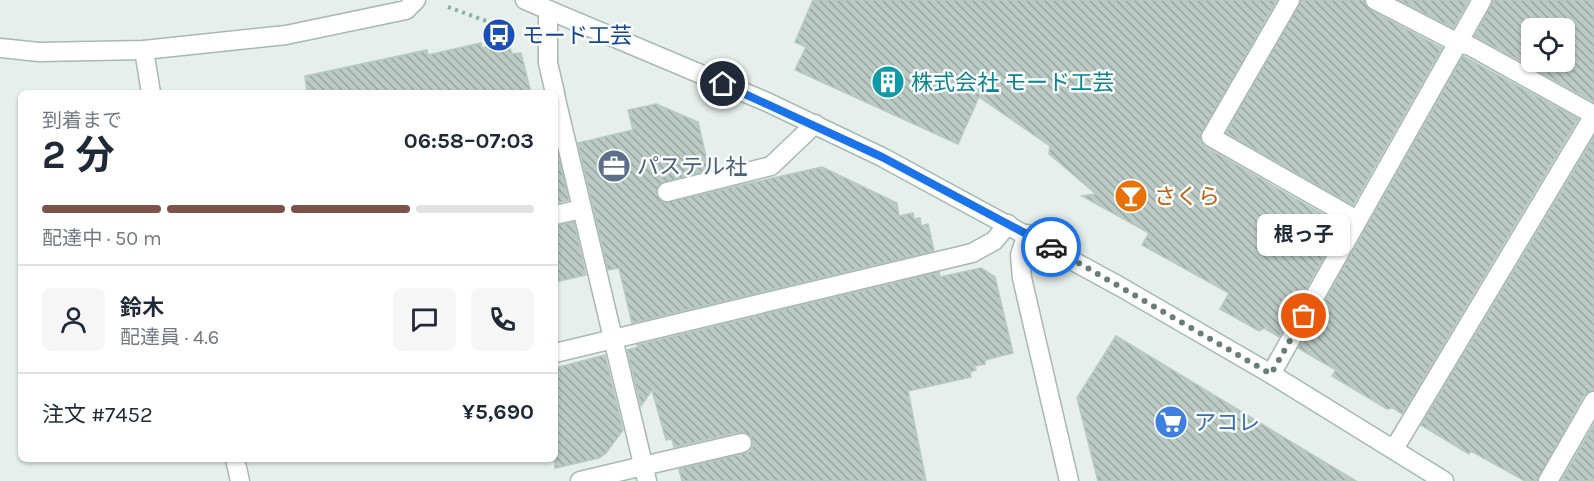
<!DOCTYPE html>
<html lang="ja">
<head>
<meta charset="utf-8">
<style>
  :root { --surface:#fff; --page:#f6f6f7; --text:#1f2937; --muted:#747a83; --line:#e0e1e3; --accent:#7f5249 }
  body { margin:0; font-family:Karla,"Noto Sans JP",sans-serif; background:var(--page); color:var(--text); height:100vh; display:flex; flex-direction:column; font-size:22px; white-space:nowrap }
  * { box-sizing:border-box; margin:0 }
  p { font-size:20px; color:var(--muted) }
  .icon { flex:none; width:33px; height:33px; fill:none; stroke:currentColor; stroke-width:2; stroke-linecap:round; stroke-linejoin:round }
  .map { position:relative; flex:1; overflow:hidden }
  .side { position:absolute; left:18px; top:90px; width:540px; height:372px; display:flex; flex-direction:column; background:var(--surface); border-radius:9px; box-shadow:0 2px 4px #0004 }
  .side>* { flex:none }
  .fabs { position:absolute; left:1521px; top:18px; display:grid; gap:12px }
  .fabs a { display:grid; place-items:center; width:54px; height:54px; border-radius:9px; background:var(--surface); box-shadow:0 2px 4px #0004; font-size:30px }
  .pin { position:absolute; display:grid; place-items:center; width:51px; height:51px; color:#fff; margin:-26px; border:3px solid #fff; border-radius:50%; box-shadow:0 2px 6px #0007 }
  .courier { position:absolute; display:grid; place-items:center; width:60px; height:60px; margin:-30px; border:4px solid #1a73e8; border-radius:50%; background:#fff; color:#222; box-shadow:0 2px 8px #0007 }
  .bubble { position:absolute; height:42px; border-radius:9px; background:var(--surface); box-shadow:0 2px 4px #0004; font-size:20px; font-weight:700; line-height:42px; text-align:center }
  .summary em { font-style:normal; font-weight:700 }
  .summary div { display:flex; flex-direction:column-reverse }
  .summary { display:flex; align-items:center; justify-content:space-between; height:102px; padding:0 24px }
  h1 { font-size:39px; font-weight:700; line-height:45px }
  .bar { display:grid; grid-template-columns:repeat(4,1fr); gap:9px 6px; align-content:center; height:72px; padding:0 24px }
  .bar i { height:8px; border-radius:4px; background:var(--line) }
  .bar .selected { background:var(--accent) }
  .bar p { grid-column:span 4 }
  .line { display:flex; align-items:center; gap:15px; padding:0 24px; border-top:2px solid var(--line) }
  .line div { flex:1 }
  .round { display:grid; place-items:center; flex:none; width:63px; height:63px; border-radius:9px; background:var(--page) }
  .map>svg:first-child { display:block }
  .building { fill:url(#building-back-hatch); stroke:#b8c9c2; stroke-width:1.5; fill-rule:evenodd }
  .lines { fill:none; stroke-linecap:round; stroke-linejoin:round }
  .lane-casing { stroke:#a8b8b2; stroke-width:21 }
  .street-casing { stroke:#a8b8b2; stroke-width:21 }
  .secondary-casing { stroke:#a4bbb3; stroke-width:21 }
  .path { stroke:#86b3a5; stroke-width:4; stroke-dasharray:3 4.5; stroke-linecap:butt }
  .lane { stroke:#fff; stroke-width:18 }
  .street { stroke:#fff; stroke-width:18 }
  .secondary { stroke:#fff; stroke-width:18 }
  .done { stroke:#687f78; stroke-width:6; stroke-dasharray:0 10.8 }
  .route { stroke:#1a73e8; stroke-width:8 }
  .labels { text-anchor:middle; stroke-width:5; stroke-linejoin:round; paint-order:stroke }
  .transit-label { font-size:22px; fill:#164399; stroke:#f7fbf9; text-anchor:start }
  .culture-label { font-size:22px; fill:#0d838f; stroke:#f7fbf9; text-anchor:start }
  .service-label { font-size:22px; fill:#4e5e75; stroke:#f7fbf9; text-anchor:start }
  .food-label { font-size:22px; fill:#c56008; stroke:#f7fbf9; text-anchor:start }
  .shop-label { font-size:22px; fill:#366cbe; stroke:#f7fbf9; text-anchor:start }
</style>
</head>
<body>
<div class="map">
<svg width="1594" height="481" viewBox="0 0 1594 481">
  <defs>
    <pattern id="building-back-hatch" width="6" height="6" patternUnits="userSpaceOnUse" patternTransform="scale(1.5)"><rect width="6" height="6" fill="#bbcac4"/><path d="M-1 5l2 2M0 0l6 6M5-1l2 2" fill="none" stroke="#98a6a0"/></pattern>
  </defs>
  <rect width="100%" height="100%" fill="#e6efeb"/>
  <g class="building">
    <polygon points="813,0 1277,0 1200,136 1205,147 1342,225 1279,337 1264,328 1259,331 1220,309 1229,293 1142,245 1149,233 1082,196 1096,194 1049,154 1050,146 979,97 958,144 795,70 806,47 795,42"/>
    <polygon points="1301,0 1364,0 1370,10 1442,48 1353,205 1226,133"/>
    <polygon points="1399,0 1469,0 1453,28"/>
    <path d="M1493,0H1594V102L1475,36ZM1532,28H1564V62H1532Z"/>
    <polygon points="481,43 482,48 493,46 495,52 510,48 512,54 521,53 531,93 307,93 305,76 427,50 428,55"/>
    <polygon points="1463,56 1578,119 1402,414 1393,408 1387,409 1332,376 1336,370 1298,348"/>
    <polygon points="656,104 698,122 709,170 660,184 656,194 663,203 822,167 897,203 899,216 913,213 914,219 920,218 921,226 928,224 934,251 632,323 619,268 608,270 578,143 633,130 628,110"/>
    <polygon points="1594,137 1594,390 1584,395 1537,481 1525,481 1471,451 1469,454 1421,425"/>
    <polygon points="556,148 569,200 555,203 555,149"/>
    <polygon points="574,222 586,275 555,282 555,226"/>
    <polygon points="981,268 995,277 1013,353 985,360 985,364 974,366 976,370 970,372 971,377 908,391 926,481 682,481 679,469 749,452 753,446 751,436 739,432 674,447 672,439 666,440 652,390 641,406 627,350 638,347 637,345 939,272 940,277"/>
    <polygon points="1116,336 1356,481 1098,481 1077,398"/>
    <polygon points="605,355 623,430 606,453 599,458 555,468 555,368"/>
    <polygon points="1594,424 1594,481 1561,481"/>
  </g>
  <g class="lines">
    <g class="lane-casing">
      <g id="lane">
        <polyline points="1290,0 1211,137 1357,220"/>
        <polyline points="1375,0 1458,43 1470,46 1594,115"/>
        <polyline points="667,192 771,166 815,124"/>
        <polyline points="555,215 582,209"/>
        <polyline points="1271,374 1482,0"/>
        <polyline points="1394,449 1594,115"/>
        <polyline points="643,466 742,443"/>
        <polyline points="1548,481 1594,401"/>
      </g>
    </g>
    <g class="street-casing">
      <g id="street">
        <polyline points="548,10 548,63 555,93"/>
        <polyline points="0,48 39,52 144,50 286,35 406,10 416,0"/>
        <polyline points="144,50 151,93"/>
        <polyline points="555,95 647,481"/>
        <polyline points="1027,234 1020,255 1022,278 1069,481"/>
        <polyline points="555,353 972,253 994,241 1008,224"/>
        <polyline points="235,459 240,481"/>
        <polyline points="580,481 643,466"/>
      </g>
    </g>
    <g class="secondary-casing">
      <polyline id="secondary" points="525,0 767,102 882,157 1119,286 1271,374 1444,481"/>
    </g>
    <polyline class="path" points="448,7 500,26"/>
    <use href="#lane" class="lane"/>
    <use href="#street" class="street"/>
    <use href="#secondary" class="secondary"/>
  </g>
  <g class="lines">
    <polyline class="done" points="1051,247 1271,374 1304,316"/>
    <polyline class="route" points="723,84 882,157 1051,247"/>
  </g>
  <defs>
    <g id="bus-disc" transform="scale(1.725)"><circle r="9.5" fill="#1a4fb4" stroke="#f7fbf9"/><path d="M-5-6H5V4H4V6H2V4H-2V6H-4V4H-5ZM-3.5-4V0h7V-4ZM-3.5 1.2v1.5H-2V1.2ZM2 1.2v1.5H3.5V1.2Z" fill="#fff"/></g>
    <g id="building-disc" transform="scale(1.725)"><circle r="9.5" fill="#0f9aa8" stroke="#f7fbf9"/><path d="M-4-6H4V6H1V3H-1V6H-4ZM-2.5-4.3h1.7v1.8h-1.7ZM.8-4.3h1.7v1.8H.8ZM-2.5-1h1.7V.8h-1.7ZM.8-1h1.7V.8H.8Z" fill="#fff"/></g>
    <g id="office-disc" transform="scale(1.725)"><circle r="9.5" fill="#5c6f8a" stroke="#f7fbf9"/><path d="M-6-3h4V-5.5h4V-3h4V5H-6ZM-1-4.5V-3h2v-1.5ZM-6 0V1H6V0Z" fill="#fff"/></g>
    <g id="bar-disc" transform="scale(1.725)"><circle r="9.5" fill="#e8710a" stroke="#f7fbf9"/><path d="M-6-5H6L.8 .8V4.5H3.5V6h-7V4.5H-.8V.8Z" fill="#fff"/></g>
    <g id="supermarket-disc" transform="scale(1.725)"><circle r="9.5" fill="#3f7fe0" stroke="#f7fbf9"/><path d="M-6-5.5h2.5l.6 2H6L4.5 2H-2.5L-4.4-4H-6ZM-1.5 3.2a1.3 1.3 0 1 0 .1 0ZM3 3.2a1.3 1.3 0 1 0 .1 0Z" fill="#fff"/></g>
  </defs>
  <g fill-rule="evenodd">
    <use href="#bus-disc" x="499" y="35"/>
    <use href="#building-disc" x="888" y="82"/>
    <use href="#office-disc" x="614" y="166"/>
    <use href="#bar-disc" x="1131" y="196"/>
    <use href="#supermarket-disc" x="1171" y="422"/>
  </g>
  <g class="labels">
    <g class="transit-label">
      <text x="522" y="43">モード工芸</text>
    </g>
    <g class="culture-label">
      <text x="911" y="90">株式会社 モード工芸</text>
    </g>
    <g class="service-label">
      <text x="637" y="174">パステル社</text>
    </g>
    <g class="food-label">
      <text x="1154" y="204">さくら</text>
    </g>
    <g class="shop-label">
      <text x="1194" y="430">アコレ</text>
    </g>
  </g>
</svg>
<div class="fabs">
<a><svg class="icon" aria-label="locate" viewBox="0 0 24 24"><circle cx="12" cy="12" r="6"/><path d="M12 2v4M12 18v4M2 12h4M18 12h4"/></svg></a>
</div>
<div class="pin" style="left:1304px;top:316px;background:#ea580c"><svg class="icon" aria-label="bag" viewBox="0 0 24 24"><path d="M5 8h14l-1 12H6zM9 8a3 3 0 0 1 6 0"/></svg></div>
<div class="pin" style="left:723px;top:84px;background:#1f2937"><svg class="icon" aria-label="home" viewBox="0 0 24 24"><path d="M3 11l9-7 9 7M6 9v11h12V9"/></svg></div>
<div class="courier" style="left:1051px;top:247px"><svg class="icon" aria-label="car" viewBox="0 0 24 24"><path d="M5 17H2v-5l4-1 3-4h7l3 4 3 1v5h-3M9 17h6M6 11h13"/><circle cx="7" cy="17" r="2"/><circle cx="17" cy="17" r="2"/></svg></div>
<div class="bubble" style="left:1257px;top:214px;width:93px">根っ子</div>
<section class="side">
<div class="summary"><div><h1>2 分</h1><p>到着まで</p></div><em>06:58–07:03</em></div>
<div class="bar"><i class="selected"></i><i class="selected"></i><i class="selected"></i><i></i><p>配達中 · 50 m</p></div>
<div class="line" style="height:108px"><a class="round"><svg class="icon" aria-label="person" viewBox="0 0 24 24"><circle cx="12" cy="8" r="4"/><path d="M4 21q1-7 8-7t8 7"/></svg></a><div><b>鈴木</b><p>配達員 · 4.6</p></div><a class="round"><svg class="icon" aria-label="chat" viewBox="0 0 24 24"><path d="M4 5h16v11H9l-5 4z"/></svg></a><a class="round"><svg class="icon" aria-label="phone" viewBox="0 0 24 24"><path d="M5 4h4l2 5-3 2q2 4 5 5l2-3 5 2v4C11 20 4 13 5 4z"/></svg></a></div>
<div class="line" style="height:78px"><div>注文 #7452</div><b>¥5,690</b></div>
</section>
</div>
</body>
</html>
